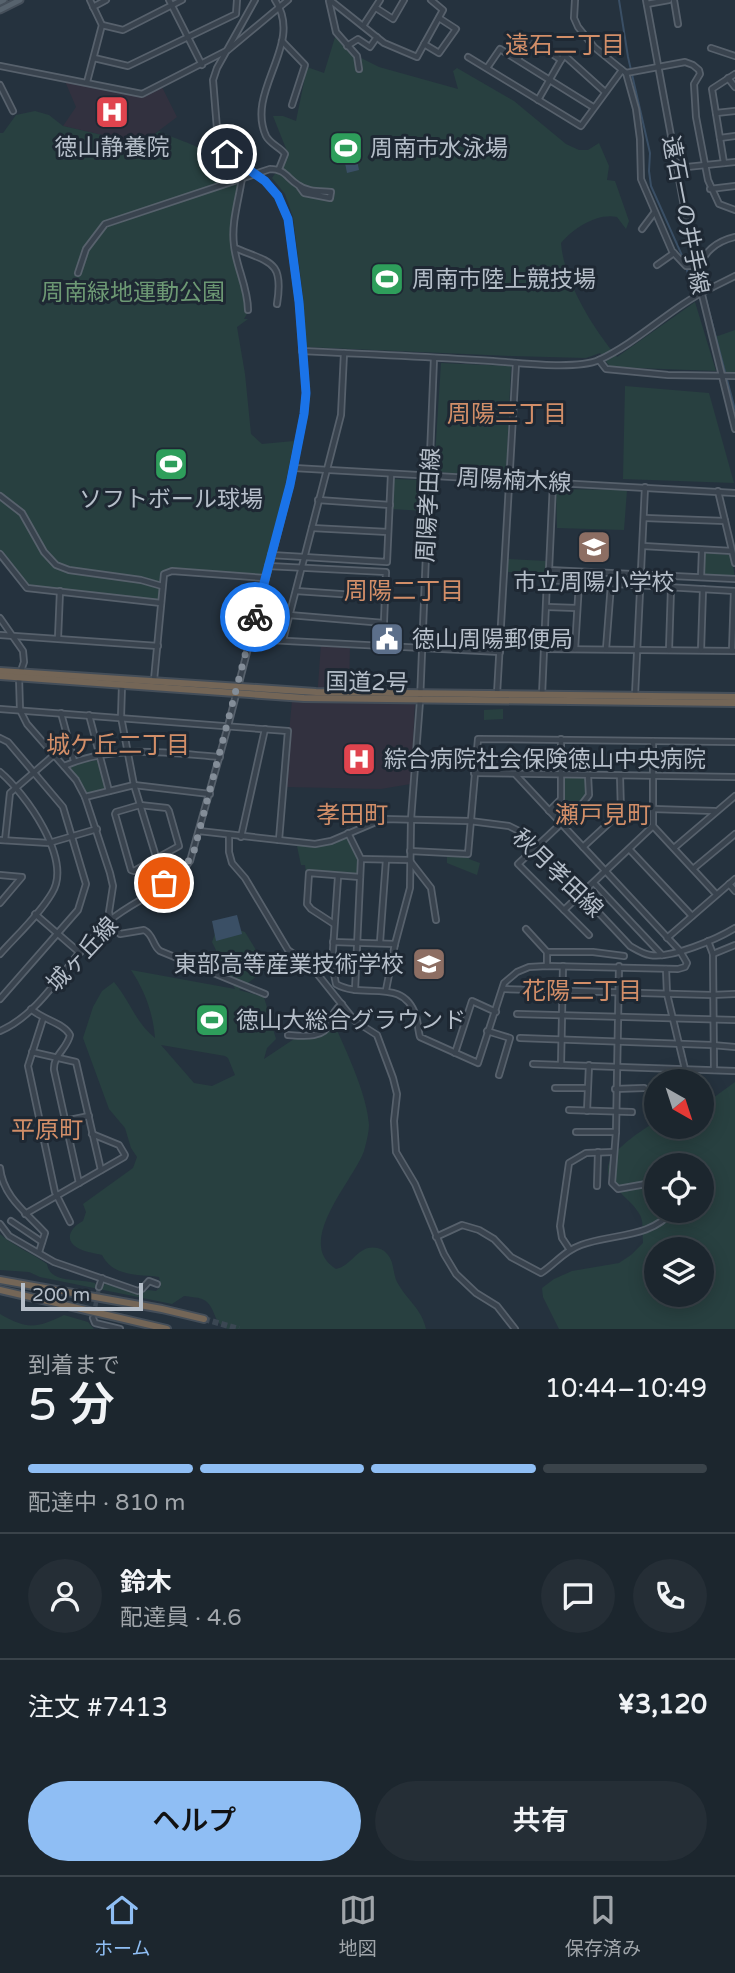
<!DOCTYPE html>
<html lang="ja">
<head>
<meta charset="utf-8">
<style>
  :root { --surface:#1c262e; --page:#252e36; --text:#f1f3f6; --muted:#a0a5aa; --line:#3a434a; --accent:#8fbef4 }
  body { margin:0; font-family:"Varela Round","Noto Sans JP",sans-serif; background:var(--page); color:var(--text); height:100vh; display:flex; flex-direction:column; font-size:26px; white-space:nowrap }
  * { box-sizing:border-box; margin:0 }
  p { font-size:23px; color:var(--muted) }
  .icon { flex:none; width:38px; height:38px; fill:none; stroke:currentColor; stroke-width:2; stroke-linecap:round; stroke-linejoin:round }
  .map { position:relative; height:1329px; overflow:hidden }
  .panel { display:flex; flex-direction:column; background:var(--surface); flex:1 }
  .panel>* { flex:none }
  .needle { width:46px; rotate:141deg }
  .tools { position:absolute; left:644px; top:1069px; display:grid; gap:14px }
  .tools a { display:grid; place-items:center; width:70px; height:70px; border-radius:50%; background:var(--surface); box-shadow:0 4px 18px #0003,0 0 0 2px var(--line); font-size:35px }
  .scale { position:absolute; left:21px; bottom:18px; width:122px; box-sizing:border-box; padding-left:7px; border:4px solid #b5bec9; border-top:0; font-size:19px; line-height:24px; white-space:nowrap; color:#b5bec9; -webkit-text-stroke:5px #1e2833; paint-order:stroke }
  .pin { position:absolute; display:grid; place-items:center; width:60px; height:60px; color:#fff; margin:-30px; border:4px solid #fff; border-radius:50%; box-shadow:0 2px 7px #0007 }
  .courier { position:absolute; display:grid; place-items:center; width:70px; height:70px; margin:-35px; border:5px solid #1a73e8; border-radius:50%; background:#fff; color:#222; box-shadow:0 2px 9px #0007 }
  .summary em { font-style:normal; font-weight:600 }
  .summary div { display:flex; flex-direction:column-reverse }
  .summary { display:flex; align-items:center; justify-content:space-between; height:119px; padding:0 28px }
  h1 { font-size:46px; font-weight:600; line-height:52px }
  .bar { display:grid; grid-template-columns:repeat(4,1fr); gap:10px 7px; align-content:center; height:84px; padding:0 28px }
  .bar i { height:9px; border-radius:5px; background:var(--line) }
  .bar .selected { background:var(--accent) }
  .bar p { grid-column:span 4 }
  .line { display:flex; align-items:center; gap:18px; padding:0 28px; border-top:2px solid var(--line) }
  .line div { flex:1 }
  .round { display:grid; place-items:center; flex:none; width:74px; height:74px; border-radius:37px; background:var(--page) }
  .button { display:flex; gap:14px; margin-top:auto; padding:14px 28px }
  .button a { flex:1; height:80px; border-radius:42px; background:var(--accent); color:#111; font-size:28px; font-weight:600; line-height:80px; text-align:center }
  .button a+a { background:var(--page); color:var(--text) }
  .dock { display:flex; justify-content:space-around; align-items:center; height:98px; border-top:2px solid var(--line); background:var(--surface); font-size:19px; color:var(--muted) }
  .dock a { display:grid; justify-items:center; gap:4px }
  .dock .selected { color:var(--accent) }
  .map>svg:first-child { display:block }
  .medical { fill:#32313f }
  .green { fill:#284040; fill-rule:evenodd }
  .water { fill:#3a4f65 }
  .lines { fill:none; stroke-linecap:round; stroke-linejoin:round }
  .stream { stroke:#3a4f65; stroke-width:2 }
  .minor-tunnel { stroke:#3b4753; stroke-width:4.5; stroke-dasharray:4.5 2; stroke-linecap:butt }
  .highway-tunnel { stroke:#3b4753; stroke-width:6; stroke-dasharray:6 3; stroke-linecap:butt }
  .minor-casing { stroke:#57616c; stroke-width:8 }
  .major-casing { stroke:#454f5a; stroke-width:9 }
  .highway-casing { stroke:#444e59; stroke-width:10 }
  .minor { stroke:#39434e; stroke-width:4.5 }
  .major { stroke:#57636e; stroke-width:5 }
  .highway { stroke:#746657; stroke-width:6 }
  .done { stroke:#838d98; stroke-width:7; stroke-dasharray:0 12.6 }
  .route { stroke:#1a73e8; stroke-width:9 }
  .labels { text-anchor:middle; stroke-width:6; stroke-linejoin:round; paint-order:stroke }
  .poi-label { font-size:23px; fill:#b5bec9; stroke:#1e2833; text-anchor:start }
  .street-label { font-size:23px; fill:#b5bec9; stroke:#1e2833 }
  .park-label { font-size:23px; fill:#6d9974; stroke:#1e2833 }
  .neighbourhood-label { font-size:24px; fill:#d28e68; stroke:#1e2833 }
</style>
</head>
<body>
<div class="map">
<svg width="735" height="1329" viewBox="0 0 735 1329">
  <rect width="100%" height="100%" fill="#25323e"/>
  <g class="medical">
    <polygon points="64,79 138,96 161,85 177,117 141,144 63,126 76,107"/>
    <polygon points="321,643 350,644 349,702 415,703 411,784 381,789 284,787 292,700 317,700"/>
  </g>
  <g class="green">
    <path d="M336,34L359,57L379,67L458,89L453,71L457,68L514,101L566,144L579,150H588L599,143L609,166L607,180L615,181L629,221L626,229L617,217C597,213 574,228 561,243C564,282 593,328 617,357L695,302L716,371L610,367L600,353L586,358L511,356L306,347L303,296L293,217L285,194L272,178L286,158L287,151L273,116H283L296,121L307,67L324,73Z"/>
    <path d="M35,111L49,115L63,126L141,144L159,131C193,148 210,142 225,184L242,178C239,198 230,223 233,244C237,267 259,298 244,319H248L237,327L245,374L251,434L262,444L294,441L280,511L263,575L170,571L165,574L161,602L24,587L0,554V133H3L16,115Z"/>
    <polygon points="735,330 735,374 724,374 715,337"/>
    <polygon points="441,363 511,366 506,476 434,472"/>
    <polygon points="625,386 709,393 734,483 623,479"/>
    <polygon points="394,479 422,480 426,482 424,511 392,509"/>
    <polygon points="556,489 627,490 624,530 557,528"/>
    <polygon points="704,553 731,555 735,577 703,575"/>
    <polygon points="508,559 547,561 547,572 553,574 508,572"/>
    <polygon points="503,709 503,719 484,720 484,710"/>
    <polygon points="97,760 107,790 86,795 69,766"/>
    <polygon points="564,776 586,778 588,794 561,820 552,810 563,801"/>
    <polygon points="347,838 359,859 357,874 306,873 305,865 301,865 297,846 331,845"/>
    <polygon points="447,854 469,855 469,859 480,863 477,875 447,863"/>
    <path d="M231,927L245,932L267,968L239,990L264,997L276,1039L267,1048L264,1059L297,1037L306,1035L320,1026L336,1028C348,1055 367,1095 369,1125C369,1132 366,1144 364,1151C354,1180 293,1243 336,1269C350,1266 355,1252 368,1248C376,1246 384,1249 388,1255C394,1262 393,1274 397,1282C406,1299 422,1309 426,1329H228C211,1323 217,1305 202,1299C197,1297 190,1297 184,1296L172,1304L40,1277L29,1272L0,1270V1234C14,1246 31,1253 47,1264C50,1284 78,1278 95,1283L97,1287L101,1288L105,1284L142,1293L148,1290L156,1291L161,1286L159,1277C138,1274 113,1277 102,1255C95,1253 84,1252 78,1248C63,1240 71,1227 83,1221L86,1212L83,1204L133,1168L137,1157L131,1148L125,1128L109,1109L83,1038L93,1007L102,991L114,982C130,1001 135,1022 155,1038C153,1013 145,991 131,970L235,989L212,942L216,931ZM161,1045L225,1056L228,1058L235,1075L212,1086L194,1083Z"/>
    <path d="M735,1082V1329H559L543,1297L542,1288L554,1279L572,1271L619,1263L631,1255L643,1243C642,1234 644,1222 640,1215C633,1201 614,1191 609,1176C600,1155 642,1131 656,1121V1127H702V1106ZM656,1166H702V1211H656ZM656,1250H702V1295H656Z"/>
    <path d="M0,1314C26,1329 36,1329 64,1315L88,1322L94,1329H0Z"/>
  </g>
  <g class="water">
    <polygon points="353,140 359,170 347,173 341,143"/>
    <polygon points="237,915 242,934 216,941 212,921"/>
  </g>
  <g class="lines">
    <g class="stream">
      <polyline points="619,0 628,57 650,153 649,171 651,186 684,260"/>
      <polyline points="686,266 692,290 700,293"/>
      <polyline points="705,296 735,410"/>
    </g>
    <polyline class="minor-tunnel" points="94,1313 99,1287"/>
    <polyline class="highway-tunnel" points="204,1319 239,1329"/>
    <g class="minor-casing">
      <g id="minor">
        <polyline points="169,0 202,65"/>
        <path d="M275,0C305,44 245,90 266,136C270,144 280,147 285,154L279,169"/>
        <polyline points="330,0 384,43 417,57 443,10 431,0"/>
        <polyline points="575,0 574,18 578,27 594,47 626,73 636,109 640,139 641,179 672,251 686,266 695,266"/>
        <polyline points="646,0 695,266 735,429"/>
        <polyline points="674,0 678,24"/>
        <polyline points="329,1 336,32 357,56 359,69"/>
        <polyline points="647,4 669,0"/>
        <polyline points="93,7 106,0"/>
        <polyline points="376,8 393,19 404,0"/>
        <polyline points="102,25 123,30 182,0"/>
        <polyline points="363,26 380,0"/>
        <polyline points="282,41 305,65 292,105"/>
        <polyline points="424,44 439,53 456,29 439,18"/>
        <polyline points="347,46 358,39 370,47 377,37"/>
        <polyline points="711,48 735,56"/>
        <polyline points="468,57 581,126 622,70"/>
        <polyline points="94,58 128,66 236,14 237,0"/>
        <polyline points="518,59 530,39 561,60 564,55 605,92"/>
        <polyline points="0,66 142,94 228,50 288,0"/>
        <polyline points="487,68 500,49 593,107"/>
        <polyline points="626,73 685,62 693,65 699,70 700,74 694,84 696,117 708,180 719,204 735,210"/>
        <polyline points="728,78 735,87"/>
        <polyline points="87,82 102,25 90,0"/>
        <polyline points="0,85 13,111"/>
        <polyline points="538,100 561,60"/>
        <polyline points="716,113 735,111"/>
        <polyline points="720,138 735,136"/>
        <polyline points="724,163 712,89 735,74"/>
        <polyline points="677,168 735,162"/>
        <path d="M242,178C239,199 231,223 234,245C236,267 248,287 248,310"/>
        <polyline points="710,189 735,186"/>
        <polyline points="642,229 654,213"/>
        <path d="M235,248C271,263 284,261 277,304"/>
        <polyline points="657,265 674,253"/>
        <path d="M78,273L86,249L105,224L270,169C285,169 287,178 298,185C307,192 320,191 331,192L330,198L304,193L299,186"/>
        <polyline points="711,288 735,276"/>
        <path d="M302,351C366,354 430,357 493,361C519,363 576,370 599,360C640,341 671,307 711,288L700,271C701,252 718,241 735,237"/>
        <polyline points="599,360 606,369 668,375 735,376"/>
        <polyline points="294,468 735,493"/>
        <polyline points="553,483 549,570 735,579"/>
        <polyline points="718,491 735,563"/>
        <polyline points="0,496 22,513 44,552 56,565 69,570 141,580 162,586"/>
        <polyline points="318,500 390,505"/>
        <polyline points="645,518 725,521"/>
        <polyline points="312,528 388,532"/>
        <polyline points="643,546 732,551"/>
        <polyline points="0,554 27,588 161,603"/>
        <polyline points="271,555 387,562 391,474"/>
        <polyline points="268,566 386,572 383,646"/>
        <polyline points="701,577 702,550"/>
        <polyline points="296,591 384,597"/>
        <polyline points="547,607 577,608"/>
        <polyline points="289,615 384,623"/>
        <path d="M0,618L23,651L24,662L19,677L20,710L27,724L76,780L85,797L110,873L113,886L109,912L111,924L120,934L144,930C154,935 152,945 160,951L265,994"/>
        <polyline points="0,635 158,646"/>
        <polyline points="58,638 60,591"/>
        <polyline points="250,639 500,652"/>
        <polyline points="283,640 341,415 344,353"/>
        <polyline points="544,649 735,651"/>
        <polyline points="575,649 579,583"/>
        <polyline points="606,649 611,584"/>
        <polyline points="669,650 671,588"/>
        <polyline points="701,650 703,589"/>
        <polyline points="732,651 734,591"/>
        <polyline points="154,680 164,574 172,571 265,578"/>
        <polyline points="122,685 121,717 134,785 165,886"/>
        <polyline points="497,694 516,363"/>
        <polyline points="542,695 547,580 735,591"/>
        <polyline points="635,695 645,487"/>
        <polyline points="0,709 288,731 279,840"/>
        <polyline points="61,713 74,761"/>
        <polyline points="89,715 109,791"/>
        <polyline points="0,738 8,742 63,807 86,884 78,910 0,999"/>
        <path d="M64,766C114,744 167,753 220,757"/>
        <path d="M0,772C25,793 73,859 52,893C39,915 17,935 0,954"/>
        <polyline points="474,773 735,777"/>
        <polyline points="588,775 589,795 583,803 518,864 589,935"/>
        <polyline points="85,797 134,785 210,794"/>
        <polygon points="140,805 167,808 169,811 179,846 134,871 131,870 115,814 116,812"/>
        <polyline points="653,809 715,811"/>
        <polyline points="549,811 561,799 561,739"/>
        <polyline points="653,826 716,894"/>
        <path d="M199,831L315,844L331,841L383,819L470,821L509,826L525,834L630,946C637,950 643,954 650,955C671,959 717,939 735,928"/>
        <polyline points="348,833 361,859 355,990"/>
        <polyline points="229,835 229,852 232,863 245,878 288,950 311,966 355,1021 377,1035 393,1078 397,1094 394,1121 396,1152 415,1184 444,1254 456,1274 476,1293 497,1306 515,1329"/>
        <polyline points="241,837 265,729"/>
        <polyline points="0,840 49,843 97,829"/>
        <polyline points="5,840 10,793 54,755"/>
        <polyline points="583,847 621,812 620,776"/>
        <polyline points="674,848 735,796"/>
        <polyline points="630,850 692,916"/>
        <polyline points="410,851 468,854 478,739 735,742"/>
        <polyline points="361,859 410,860"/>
        <polyline points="410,861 431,888 436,920"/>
        <polyline points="693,869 735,834"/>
        <polyline points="0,875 22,877 0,903"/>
        <path d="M338,877L332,964L336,984C363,1000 403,976 416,1016C418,1022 418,1030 420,1037L478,1063L504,983L517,972L529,967L547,966L678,969L685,967L687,963L680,951L516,775"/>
        <polyline points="594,883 662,955"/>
        <polyline points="729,884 735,891"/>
        <polyline points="564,910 653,826 653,741"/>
        <polyline points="35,914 80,953"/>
        <polyline points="334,924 311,909 307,904 309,873 360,877"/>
        <polyline points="526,929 547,952 547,966"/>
        <polyline points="667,938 735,879"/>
        <polyline points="708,941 713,954 714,1070"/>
        <polyline points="333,942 395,944"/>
        <polyline points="380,942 386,860"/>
        <polyline points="547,952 593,952 624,956"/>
        <polyline points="713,954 735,945"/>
        <polyline points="619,966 616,1132 612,1183 618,1189 646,1184 656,1190"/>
        <polyline points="666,969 667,994 685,1069"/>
        <polyline points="503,989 712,995 735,994"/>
        <polyline points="386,990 395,944 410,888 411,819 420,701 434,358"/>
        <path d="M31,1009C43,1020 64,1023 70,1035C67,1049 53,1055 54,1070L79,1183"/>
        <polyline points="517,1014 735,1020"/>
        <polyline points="43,1019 28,1066 55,1192 70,1222"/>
        <path d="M0,1031C45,1012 71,953 109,921C135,899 169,890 190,861L228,726L290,485L304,414L306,393L299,302L288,219L278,196L265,181L227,154L218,141L213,80L217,68L255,0"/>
        <polyline points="487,1031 510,1038 499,1075"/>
        <path d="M288,1035C302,1036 324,1039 330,1023C333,1014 334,1010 342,1004"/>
        <polyline points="520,1038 712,1045 735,1047"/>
        <polyline points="32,1052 76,1062 101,1170"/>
        <polyline points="455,1053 472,1001 496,1012"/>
        <polyline points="533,1064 735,1071"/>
        <polyline points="561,1065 563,966"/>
        <polyline points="555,1088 587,1088"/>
        <polyline points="615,1089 644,1088"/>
        <polyline points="569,1110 632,1112"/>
        <polyline points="587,1111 589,1065"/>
        <polyline points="40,1126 89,1116"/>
        <polyline points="576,1132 616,1132"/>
        <path d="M0,1168C3,1197 27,1213 45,1233L39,1252"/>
        <polyline points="597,1186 598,1152"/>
        <polyline points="25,1214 124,1157 125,1155 119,1145 92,1134"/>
        <polyline points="11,1221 42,1242"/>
        <polyline points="0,1224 9,1236 54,1262 138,1291 142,1289 149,1281 157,1284"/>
        <path d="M436,1237L462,1225L479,1230L494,1239L511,1257L541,1273C555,1264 564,1251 581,1245C610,1234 652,1238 672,1211"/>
        <polyline points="570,1250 562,1238 560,1226 569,1163 586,1153 613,1152"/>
        <polyline points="99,1287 102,1278"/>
        <polyline points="93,1318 95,1323 120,1329"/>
      </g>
    </g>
    <g class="major-casing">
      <g id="major">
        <polyline points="0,2 4,0"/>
        <polyline points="0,10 20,0"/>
      </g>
    </g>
    <g class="highway-casing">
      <g id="highway">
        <polyline points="0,671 316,692 735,697"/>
        <polyline points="0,676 304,698 735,703"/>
        <polyline points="0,1280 162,1309 204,1319"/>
        <polyline points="0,1290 167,1329"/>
      </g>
    </g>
    <use href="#minor" class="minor"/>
    <use href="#major" class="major"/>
    <use href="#highway" class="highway"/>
  </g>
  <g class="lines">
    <polyline class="done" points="164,883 165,886 184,869 194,851 255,617"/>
    <polyline class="route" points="227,154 265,181 278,196 288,219 299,302 306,393 304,414 290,485 255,617"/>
  </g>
  <defs>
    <g id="hospital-square" transform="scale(1.75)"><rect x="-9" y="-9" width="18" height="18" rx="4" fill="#e0444e" stroke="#1e2833"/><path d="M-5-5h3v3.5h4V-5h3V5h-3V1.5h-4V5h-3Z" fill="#fff"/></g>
    <g id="stadium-square" transform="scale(1.75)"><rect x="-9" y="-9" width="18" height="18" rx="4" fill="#2e9e5b" stroke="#1e2833"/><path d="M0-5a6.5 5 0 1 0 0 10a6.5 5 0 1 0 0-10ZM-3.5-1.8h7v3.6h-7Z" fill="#fff"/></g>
    <g id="school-square" transform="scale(1.75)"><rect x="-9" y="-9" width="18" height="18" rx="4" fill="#8d6e63" stroke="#1e2833"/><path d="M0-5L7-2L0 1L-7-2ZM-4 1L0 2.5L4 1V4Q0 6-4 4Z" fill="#fff"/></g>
    <g id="civic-square" transform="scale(1.75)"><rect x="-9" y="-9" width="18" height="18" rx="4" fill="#5c6f8a" stroke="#1e2833"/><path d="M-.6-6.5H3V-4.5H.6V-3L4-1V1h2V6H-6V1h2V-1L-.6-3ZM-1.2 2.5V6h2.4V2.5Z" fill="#fff"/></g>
    <g id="university-square" transform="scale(1.75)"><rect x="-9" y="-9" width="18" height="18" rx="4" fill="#8d6e63" stroke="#1e2833"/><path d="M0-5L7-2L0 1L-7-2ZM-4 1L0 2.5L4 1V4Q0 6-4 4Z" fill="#fff"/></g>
  </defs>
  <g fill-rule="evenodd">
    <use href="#hospital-square" x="112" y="112"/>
    <use href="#stadium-square" x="346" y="148"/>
    <use href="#stadium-square" x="387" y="279"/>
    <use href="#stadium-square" x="171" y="464"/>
    <use href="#school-square" x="594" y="547"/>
    <use href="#civic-square" x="387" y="639"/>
    <use href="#hospital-square" x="359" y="759"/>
    <use href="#university-square" x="429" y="964"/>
    <use href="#stadium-square" x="212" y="1020"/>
  </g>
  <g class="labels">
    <g class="poi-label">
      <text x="112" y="155" text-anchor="middle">徳山静養院</text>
      <text x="370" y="156">周南市水泳場</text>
      <text x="412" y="287">周南市陸上競技場</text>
      <text x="171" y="507" text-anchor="middle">ソフトボール球場</text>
      <text x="594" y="590" text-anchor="middle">市立周陽小学校</text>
      <text x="412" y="647">徳山周陽郵便局</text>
      <text x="384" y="767">綜合病院社会保険徳山中央病院</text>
      <text x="404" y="972" text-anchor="end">東部高等産業技術学校</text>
      <text x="236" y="1028">徳山大総合グラウンド</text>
    </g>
    <g class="street-label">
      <text transform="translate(686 215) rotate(79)" y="8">遠石一の井手線</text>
      <text transform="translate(514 480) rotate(3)" y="8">周陽楠木線</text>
      <text transform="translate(428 505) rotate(-87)" y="8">周陽孝田線</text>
      <text transform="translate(367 682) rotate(1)" y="8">国道2号</text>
      <text transform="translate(558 873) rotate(44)" y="8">秋月孝田線</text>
      <text transform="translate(82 954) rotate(-47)" y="8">城ヶ丘線</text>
    </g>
    <g class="park-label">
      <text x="133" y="300">周南緑地運動公園</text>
    </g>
    <g class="neighbourhood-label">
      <text x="565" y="53">遠石二丁目</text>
      <text x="507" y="422">周陽三丁目</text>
      <text x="404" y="599">周陽二丁目</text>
      <text x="118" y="753">城ケ丘二丁目</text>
      <text x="352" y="823">孝田町</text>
      <text x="603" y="823">瀬戸見町</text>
      <text x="582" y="999">花陽二丁目</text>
      <text x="47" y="1138">平原町</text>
    </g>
  </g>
</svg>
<div class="tools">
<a><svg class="needle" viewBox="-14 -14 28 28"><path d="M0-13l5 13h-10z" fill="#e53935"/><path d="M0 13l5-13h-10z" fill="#a0a5aa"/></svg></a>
<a><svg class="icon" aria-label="locate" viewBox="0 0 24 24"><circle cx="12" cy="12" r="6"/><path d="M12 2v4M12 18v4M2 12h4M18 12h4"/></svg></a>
<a><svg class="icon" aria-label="layers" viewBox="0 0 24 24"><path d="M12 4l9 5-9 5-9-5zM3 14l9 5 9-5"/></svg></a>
</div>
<div class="scale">200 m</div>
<div class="pin" style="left:164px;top:883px;background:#ea580c"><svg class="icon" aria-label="bag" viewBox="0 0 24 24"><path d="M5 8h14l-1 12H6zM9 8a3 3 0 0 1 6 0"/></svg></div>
<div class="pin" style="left:227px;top:154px;background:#1f2937"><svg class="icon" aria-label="home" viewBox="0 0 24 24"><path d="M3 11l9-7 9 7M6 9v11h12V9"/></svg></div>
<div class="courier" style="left:255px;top:617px"><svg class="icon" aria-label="bike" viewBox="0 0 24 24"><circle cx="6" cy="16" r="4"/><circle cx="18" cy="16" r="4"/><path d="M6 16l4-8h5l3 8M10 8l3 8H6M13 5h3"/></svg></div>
</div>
<section class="panel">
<div class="summary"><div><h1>5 分</h1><p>到着まで</p></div><em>10:44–10:49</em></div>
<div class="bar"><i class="selected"></i><i class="selected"></i><i class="selected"></i><i></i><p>配達中 · 810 m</p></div>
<div class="line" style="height:126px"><a class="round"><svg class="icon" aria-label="person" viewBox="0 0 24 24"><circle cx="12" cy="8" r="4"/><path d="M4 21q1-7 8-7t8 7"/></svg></a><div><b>鈴木</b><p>配達員 · 4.6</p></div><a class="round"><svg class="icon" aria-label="chat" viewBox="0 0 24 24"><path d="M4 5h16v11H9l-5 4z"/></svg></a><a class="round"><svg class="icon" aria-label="phone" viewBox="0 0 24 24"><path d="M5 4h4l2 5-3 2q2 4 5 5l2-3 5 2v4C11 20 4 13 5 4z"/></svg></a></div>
<div class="line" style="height:91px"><div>注文 #7413</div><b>¥3,120</b></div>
<div class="button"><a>ヘルプ</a><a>共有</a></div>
</section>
<nav class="dock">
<a class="selected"><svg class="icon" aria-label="home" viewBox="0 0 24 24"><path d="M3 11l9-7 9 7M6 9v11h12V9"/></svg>ホーム</a>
<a><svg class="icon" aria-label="map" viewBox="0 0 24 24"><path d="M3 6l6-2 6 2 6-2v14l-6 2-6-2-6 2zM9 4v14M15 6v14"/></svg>地図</a>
<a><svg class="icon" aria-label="saved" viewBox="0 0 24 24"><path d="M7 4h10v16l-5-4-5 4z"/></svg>保存済み</a>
</nav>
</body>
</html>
